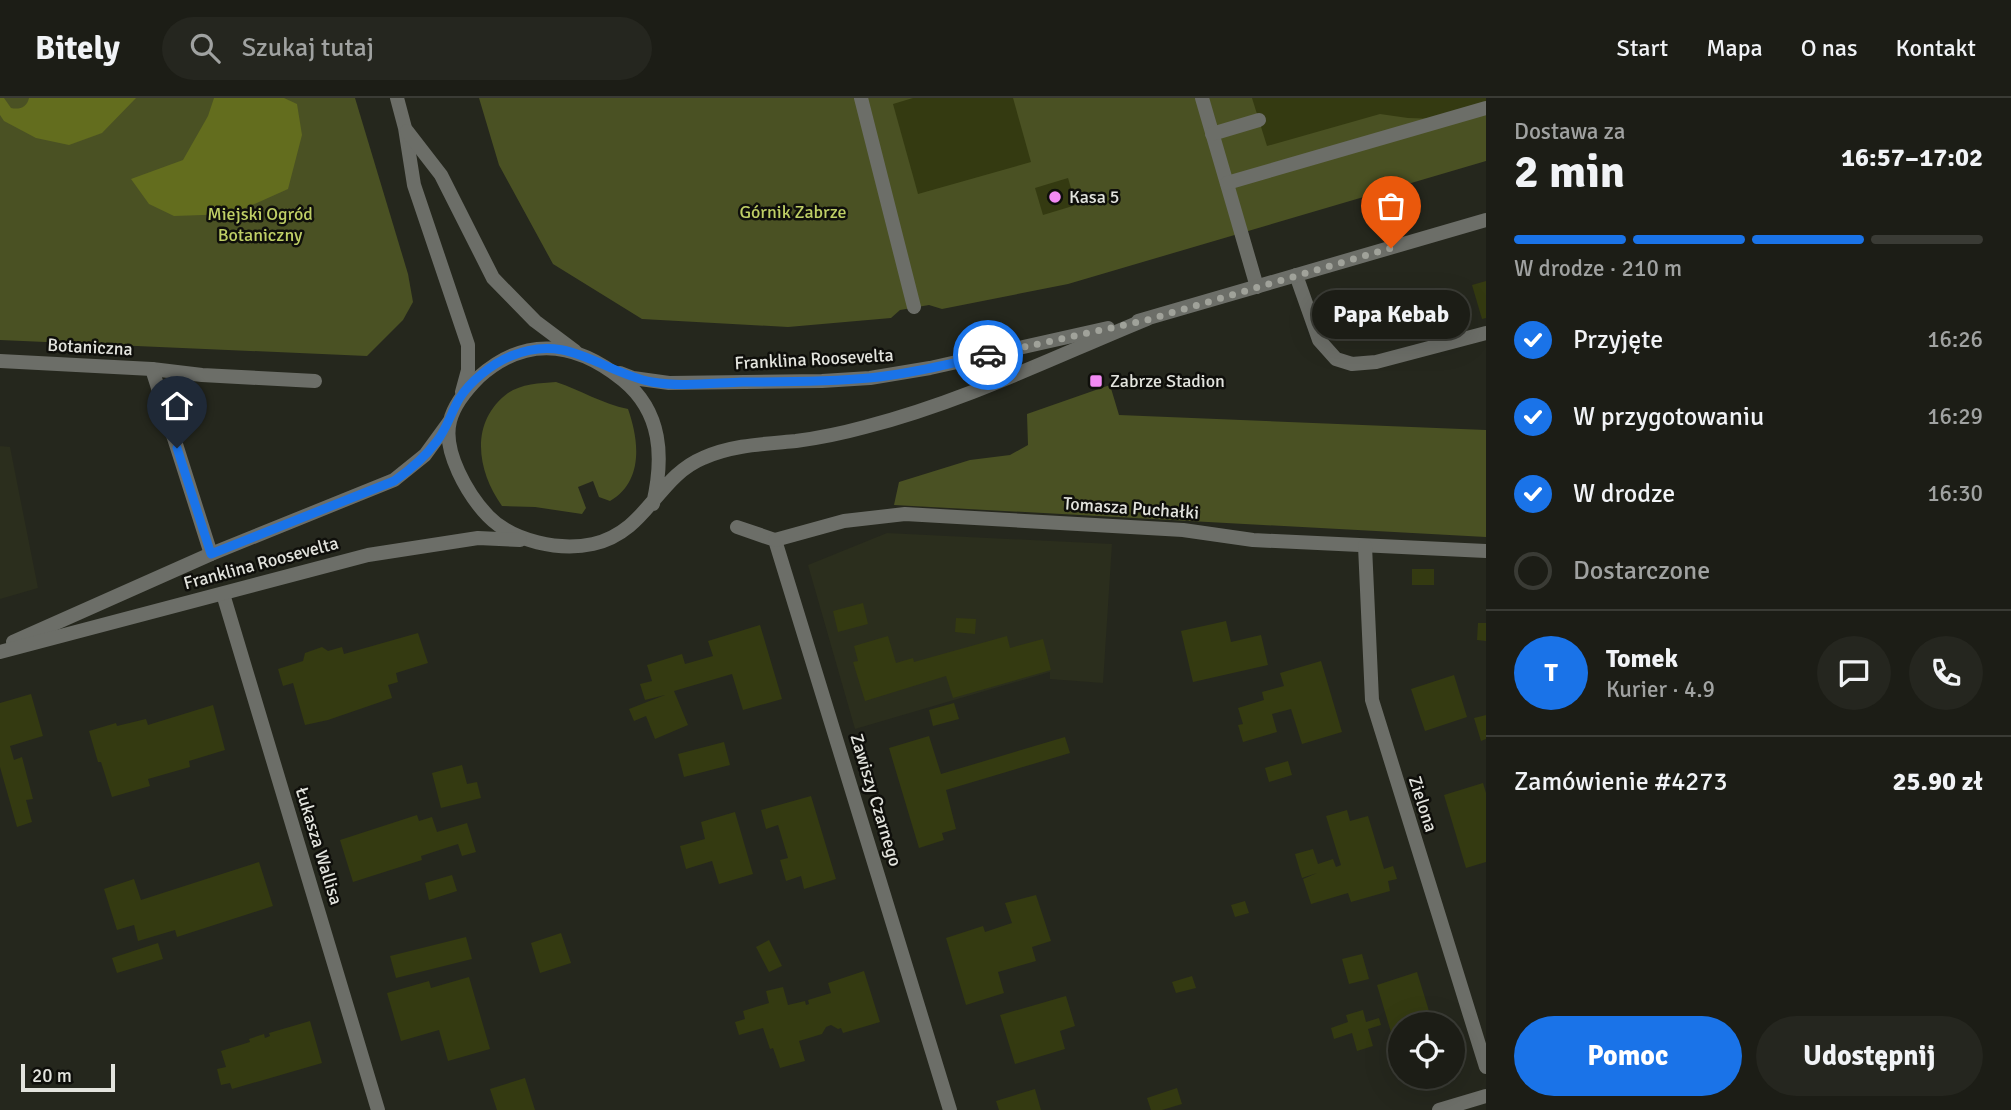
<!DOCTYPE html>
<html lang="pl">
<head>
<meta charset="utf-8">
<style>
  :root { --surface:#1c1d16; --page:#25261f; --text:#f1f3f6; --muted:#a0a2a1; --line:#3a3b35; --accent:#1a73e8 }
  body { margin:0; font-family:Signika,sans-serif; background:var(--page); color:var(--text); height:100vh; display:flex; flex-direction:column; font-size:26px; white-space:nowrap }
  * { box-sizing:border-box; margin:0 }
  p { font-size:23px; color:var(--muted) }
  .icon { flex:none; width:38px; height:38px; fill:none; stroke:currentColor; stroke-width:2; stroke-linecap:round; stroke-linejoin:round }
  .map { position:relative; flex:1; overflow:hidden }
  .panel { display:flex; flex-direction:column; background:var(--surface); width:525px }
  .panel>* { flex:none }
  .buttons { position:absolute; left:1388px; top:914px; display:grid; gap:14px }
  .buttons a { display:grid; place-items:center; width:77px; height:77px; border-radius:50%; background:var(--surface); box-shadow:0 7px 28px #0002,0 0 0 2px var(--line); font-size:35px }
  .scale { position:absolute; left:21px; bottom:18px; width:94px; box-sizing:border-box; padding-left:7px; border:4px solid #e3e4de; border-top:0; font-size:19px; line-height:24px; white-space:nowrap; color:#e3e4de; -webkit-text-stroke:5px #0f0f0b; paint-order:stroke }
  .pin { position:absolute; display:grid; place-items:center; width:60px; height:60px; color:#fff; margin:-72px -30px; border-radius:50% 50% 50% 0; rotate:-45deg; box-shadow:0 0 7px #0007 }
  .pin .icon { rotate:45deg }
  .courier { position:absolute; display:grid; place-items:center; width:70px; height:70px; margin:-35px; border:5px solid #1a73e8; border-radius:50%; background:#fff; color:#222; box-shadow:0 2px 9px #0007 }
  .bubble { position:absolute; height:49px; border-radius:24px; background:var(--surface); box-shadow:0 7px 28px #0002,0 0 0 2px var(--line); font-size:23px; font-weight:800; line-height:49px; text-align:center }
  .head em { font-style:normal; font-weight:800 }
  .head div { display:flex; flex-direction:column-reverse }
  .head { display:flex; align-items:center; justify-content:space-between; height:119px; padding:0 28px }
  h1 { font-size:46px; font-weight:800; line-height:52px }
  .bar { display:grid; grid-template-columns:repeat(4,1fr); gap:10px 7px; align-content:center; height:84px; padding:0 28px }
  .bar i { height:9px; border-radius:5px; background:var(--line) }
  .bar .current { background:var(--accent) }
  .bar p { grid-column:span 4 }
  .line { display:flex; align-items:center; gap:18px; padding:0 28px; border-top:2px solid var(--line) }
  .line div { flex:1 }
  .round { display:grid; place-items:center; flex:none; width:74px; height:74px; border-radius:37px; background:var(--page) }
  ol { padding:0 28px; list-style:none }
  li { display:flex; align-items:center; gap:21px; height:77px }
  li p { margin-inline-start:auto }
  li .icon { padding:7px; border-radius:50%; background:var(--accent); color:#fff; stroke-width:4 }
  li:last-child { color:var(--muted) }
  li i { width:38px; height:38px; border:4px solid var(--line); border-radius:50% }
  .action { display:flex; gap:14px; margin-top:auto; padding:14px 28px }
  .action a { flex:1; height:80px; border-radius:42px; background:var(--accent); color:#fff; font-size:28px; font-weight:800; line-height:80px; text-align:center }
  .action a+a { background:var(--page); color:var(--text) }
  header { display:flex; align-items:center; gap:42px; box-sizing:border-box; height:98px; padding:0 35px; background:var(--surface); border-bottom:2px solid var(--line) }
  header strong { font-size:33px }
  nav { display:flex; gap:38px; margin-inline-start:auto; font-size:24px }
  .search { width:490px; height:63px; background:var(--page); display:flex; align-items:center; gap:18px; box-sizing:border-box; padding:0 24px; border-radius:38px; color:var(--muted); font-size:26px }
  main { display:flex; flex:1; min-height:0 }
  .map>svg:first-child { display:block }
  .built { fill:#2b2e1d }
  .green { fill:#4a5123 }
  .water { fill:#636d1e }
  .building { fill:#343a11 }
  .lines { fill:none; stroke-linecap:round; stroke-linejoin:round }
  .service { stroke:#6c6e68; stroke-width:14 }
  .pedestrian { stroke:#6c6e68; stroke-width:14 }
  .minor { stroke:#6c6e68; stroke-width:14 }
  .tertiary { stroke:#6c6e68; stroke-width:14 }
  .done { stroke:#a0a29a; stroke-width:7; stroke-dasharray:0 12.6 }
  .route { stroke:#1a73e8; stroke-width:9 }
  .poi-dot { fill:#f28af3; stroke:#0f0f0b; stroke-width:2.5 }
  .labels { text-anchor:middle; stroke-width:5; stroke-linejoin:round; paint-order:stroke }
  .poi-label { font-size:18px; fill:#e3e4de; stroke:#0f0f0b; text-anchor:start }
  .park-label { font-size:18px; fill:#bfcf66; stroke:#0f0f0b }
  .street-label { font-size:18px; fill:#e3e4de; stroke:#0f0f0b }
</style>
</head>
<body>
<header>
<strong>Bitely</strong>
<div class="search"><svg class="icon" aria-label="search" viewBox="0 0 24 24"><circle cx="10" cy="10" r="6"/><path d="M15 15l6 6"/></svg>Szukaj tutaj</div>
<nav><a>Start</a><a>Mapa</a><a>O nas</a><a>Kontakt</a></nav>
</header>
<main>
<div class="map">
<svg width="1486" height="1012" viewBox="0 0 1486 1012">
  <rect width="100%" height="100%" fill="#25271d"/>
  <g class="built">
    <polygon points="0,348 10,349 38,490 0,501"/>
    <polygon points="887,435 1112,446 1103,585 1050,581 1050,574 855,631 808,467"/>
  </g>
  <g class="green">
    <polygon points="0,0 355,0 408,176 413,204 403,222 367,258 0,242"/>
    <polygon points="479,0 1486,0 1486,63 1068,186 942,211 929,207 900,212 891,220 788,229 642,221 553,166 499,67"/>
    <path d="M556,284C581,292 602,306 628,311C639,342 644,383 610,403L599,399L593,383L578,389L586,410L582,416L535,409L502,408C477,373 469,324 508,295C521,286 540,285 556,284Z"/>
    <polygon points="1110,287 1119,317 1486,332 1486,439 894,407 899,384 970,362 1010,357 1028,347 1027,316"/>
  </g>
  <g class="water">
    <path d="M0,0H4L11,10C20,12 27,9 29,0H136L102,35L69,47L36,40L4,23L0,17Z"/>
    <polygon points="214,0 284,0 297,6 302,37 288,91 232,116 174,118 149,106 131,81 183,62 208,18"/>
  </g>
  <g class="building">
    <polygon points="913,0 1013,0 1031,64 918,96 893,6"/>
    <polygon points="1252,0 1486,0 1486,12 1437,21 1408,20 1380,16 1267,48"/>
    <polygon points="1068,80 1076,107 1043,117 1035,90"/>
    <polygon points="1486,183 1486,220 1482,221 1472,187"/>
    <rect x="1412" y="471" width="22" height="16"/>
    <polygon points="863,505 868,526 838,534 833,513"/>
    <polygon points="956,520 976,521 975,536 955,534"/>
    <polygon points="1226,523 1231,544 1261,537 1268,567 1193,584 1181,533"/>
    <polygon points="1478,525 1486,525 1486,543 1477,542"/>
    <polygon points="760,527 782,601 743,612 732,576 674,593 688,627 655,641 646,618 634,623 629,611 665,597 645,602 640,586 652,583 647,567 682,556 685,566 713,558 708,543"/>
    <polygon points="418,535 428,565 396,575 398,584 388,587 392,600 328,622 305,627 293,585 283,588 278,571 303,563 305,555 322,549 328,553 342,549 344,556"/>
    <polygon points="888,538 896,565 913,560 914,564 1007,538 1010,550 1043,541 1051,572 953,600 946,578 865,603 853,564 858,563 854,548"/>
    <polygon points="1321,563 1342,634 1302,646 1291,611 1272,616 1277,634 1243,644 1238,627 1243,626 1238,610 1264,602 1262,594 1284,588 1280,575"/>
    <polygon points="1454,577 1467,619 1425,633 1411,591"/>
    <polygon points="31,596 43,638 10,648 14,662 22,659 33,701 26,702 32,724 17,729 0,669 0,605"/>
    <polygon points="954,605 959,621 933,628 929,612"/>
    <polygon points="213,607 225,652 189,663 190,669 148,681 150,688 112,699 101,664 98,664 89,633 116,625 117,628 146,621 148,627"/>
    <polygon points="1486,617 1486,641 1481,643 1474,620"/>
    <polygon points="929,638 941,676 1065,639 1070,655 946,692 956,731 942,735 944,742 919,750 889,650"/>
    <polygon points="724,644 730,667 684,679 678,656"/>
    <polygon points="1288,663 1292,677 1269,684 1265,670"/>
    <polygon points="462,667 467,686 477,684 481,700 441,710 432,675"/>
    <polygon points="1483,685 1486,695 1486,764 1466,770 1444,697"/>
    <polygon points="811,698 836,781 804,791 801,778 786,783 780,762 788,760 778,727 766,731 761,712"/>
    <polygon points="1347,712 1350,723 1368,718 1384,771 1393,768 1397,781 1388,783 1390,793 1351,804 1348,795 1311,806 1303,781 1317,775 1302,780 1295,756 1313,751 1318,766 1333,761 1336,769 1341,767 1326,718"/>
    <polygon points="735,714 753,776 719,786 712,763 686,771 680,748 705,741 701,724"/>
    <polygon points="417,717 419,723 432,719 437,734 467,725 476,754 462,758 458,746 421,758 422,762 353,784 340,742"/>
    <polygon points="259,764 273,808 177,839 175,832 138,843 134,827 117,832 104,791 134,781 141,802"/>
    <polygon points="452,777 457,793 429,802 425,785"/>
    <polygon points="1036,797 1051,843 1032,849 1036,863 998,874 1004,895 966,907 946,840 983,828 985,834 1012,825 1005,805"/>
    <polygon points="1245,803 1249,815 1235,819 1231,807"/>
    <polygon points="561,835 571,865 540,875 531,845"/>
    <polygon points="466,839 472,861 396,880 390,858"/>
    <polygon points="769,842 782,868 769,874 756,849"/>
    <polygon points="158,845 163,861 117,875 112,860"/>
    <polygon points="1362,856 1369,881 1349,886 1342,861"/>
    <polygon points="864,873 880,924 843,935 841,930 838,931 831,927 826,929 822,936 799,943 805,963 780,970 773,950 770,951 763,930 739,937 735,924 745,921 743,913 769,905 766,893 783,889 788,907 805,903 806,907 809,906 808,902 831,895 828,885"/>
    <polygon points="1417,874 1433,926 1400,926 1399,961 1377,887"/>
    <polygon points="1192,878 1196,890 1176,895 1172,884"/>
    <polygon points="469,879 490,951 448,963 439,932 401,943 387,895 429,883 431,890"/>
    <polygon points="1066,898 1075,928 1060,933 1065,951 1015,966 1000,917"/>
    <polygon points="1363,912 1366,924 1379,920 1381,927 1368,931 1373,948 1357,953 1352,935 1334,941 1331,930 1348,924 1346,917"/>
    <polygon points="310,923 322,965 232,991 230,985 221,987 217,971 226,969 221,953 250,944 249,941 264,936 265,940 270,938 269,935"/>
    <polygon points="525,980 535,1012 497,1012 490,991"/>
    <polygon points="1177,990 1182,1006 1162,1012 1151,1012 1147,1000"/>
    <polygon points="1035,991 1041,1012 999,1012 996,1003"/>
  </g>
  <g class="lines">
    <g class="service">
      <polyline points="861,0 914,209"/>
      <polyline points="1202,0 1257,189"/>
      <polyline points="1212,36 1259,22"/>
      <polyline points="1296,177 1319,242 1336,261 1352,266 1376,264 1486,235"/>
      <polyline points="152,271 202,277 315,283"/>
    </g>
    <polyline class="pedestrian" points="1227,85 1486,10"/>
    <g class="minor">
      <polyline points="0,263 152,271 211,456"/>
      <polyline points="737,429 775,442 950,1012"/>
      <polyline points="775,442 844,423 905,416 1183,432 1253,442 1486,453"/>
      <polyline points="1365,448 1372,602 1486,969"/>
      <polyline points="223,496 378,1012"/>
      <polyline points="1439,1012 1486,998"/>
    </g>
    <g class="tertiary">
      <polyline points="397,0 405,30 414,87 468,247 468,272 462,294"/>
      <polyline points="407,33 441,77 493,180 535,223 575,253"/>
      <polyline points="1138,223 1486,122"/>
      <polyline points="620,275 633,280 669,285 822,283 870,280 930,270 1108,230"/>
      <path d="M653,406C664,359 662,314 623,282C576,244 526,237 479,279C467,291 454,306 450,323C442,353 468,397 488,418C513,444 560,453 593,446C647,434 657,379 703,360C732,347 764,346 796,343C819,340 843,335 865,329C963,304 1054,259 1147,221"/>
      <polyline points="13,544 211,456 394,382 425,357 449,324"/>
      <polyline points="0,554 368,457 478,440 520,442"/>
    </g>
  </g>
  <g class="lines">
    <polyline class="done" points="988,257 1147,222 1391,150"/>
    <path class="route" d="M177,350L211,456L394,383C410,372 425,359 437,343C447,330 451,315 459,301C470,283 492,266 511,258C569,234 600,274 652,284C680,289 713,285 742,284C784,284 827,284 869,280C909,276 949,266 988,257"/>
  </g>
  <g class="poi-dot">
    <circle cx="1055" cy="99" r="7"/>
    <rect x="1089" y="276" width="14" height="14" rx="3.5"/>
  </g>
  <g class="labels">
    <g class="poi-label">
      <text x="1069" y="105">Kasa 5</text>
      <text x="1110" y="289">Zabrze Stadion</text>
    </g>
    <g class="park-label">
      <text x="793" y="120">Górnik Zabrze</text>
      <text x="260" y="122">Miejski Ogród<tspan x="260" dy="21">Botaniczny</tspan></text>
    </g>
    <g class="street-label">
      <text transform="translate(90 249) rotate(3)" y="6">Botaniczna</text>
      <text transform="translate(814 261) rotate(-3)" y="6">Franklina Roosevelta</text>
      <text transform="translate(1131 410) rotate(4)" y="6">Tomasza Puchałki</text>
      <text transform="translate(261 465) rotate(-15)" y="6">Franklina Roosevelta</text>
      <text transform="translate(876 702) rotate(73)" y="6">Zawiszy Czarnego</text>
      <text transform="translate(1423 706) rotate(72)" y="6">Zielona</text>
      <text transform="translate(319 748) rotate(73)" y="6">Łukasza Wallisa</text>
    </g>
  </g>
</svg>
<div class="buttons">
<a><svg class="icon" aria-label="locate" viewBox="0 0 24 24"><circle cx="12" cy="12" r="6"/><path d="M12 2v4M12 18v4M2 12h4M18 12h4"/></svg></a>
</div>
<div class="scale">20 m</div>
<div class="pin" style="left:1391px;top:150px;background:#ea580c"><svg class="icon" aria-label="bag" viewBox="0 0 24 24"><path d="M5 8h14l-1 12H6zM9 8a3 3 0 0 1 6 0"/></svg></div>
<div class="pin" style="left:177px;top:350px;background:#1f2937"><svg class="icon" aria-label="home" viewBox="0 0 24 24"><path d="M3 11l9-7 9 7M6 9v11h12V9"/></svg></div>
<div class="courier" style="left:988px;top:257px"><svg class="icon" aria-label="car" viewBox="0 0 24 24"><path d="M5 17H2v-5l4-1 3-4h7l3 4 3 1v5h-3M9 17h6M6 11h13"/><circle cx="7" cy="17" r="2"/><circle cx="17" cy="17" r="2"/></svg></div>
<div class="bubble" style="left:1312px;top:192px;width:158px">Papa Kebab</div>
</div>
<section class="panel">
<div class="head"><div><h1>2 min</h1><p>Dostawa za</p></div><em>16:57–17:02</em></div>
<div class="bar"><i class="current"></i><i class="current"></i><i class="current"></i><i></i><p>W drodze · 210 m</p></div>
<ol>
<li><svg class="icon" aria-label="check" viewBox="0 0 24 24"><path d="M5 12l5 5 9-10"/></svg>Przyjęte<p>16:26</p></li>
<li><svg class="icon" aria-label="check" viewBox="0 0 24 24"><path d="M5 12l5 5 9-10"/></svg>W przygotowaniu<p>16:29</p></li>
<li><svg class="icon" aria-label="check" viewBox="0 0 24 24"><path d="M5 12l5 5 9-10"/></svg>W drodze<p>16:30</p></li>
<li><i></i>Dostarczone</li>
</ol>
<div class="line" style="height:126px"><b class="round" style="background:var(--accent);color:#fff">T</b><div><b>Tomek</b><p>Kurier · 4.9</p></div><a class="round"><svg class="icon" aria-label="chat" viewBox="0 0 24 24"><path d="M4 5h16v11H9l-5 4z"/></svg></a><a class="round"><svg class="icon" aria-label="phone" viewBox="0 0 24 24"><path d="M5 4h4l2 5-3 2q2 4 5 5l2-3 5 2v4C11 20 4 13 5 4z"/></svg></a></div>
<div class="line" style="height:91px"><div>Zamówienie #4273</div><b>25.90 zł</b></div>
<div class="action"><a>Pomoc</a><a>Udostępnij</a></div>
</section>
</main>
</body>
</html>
